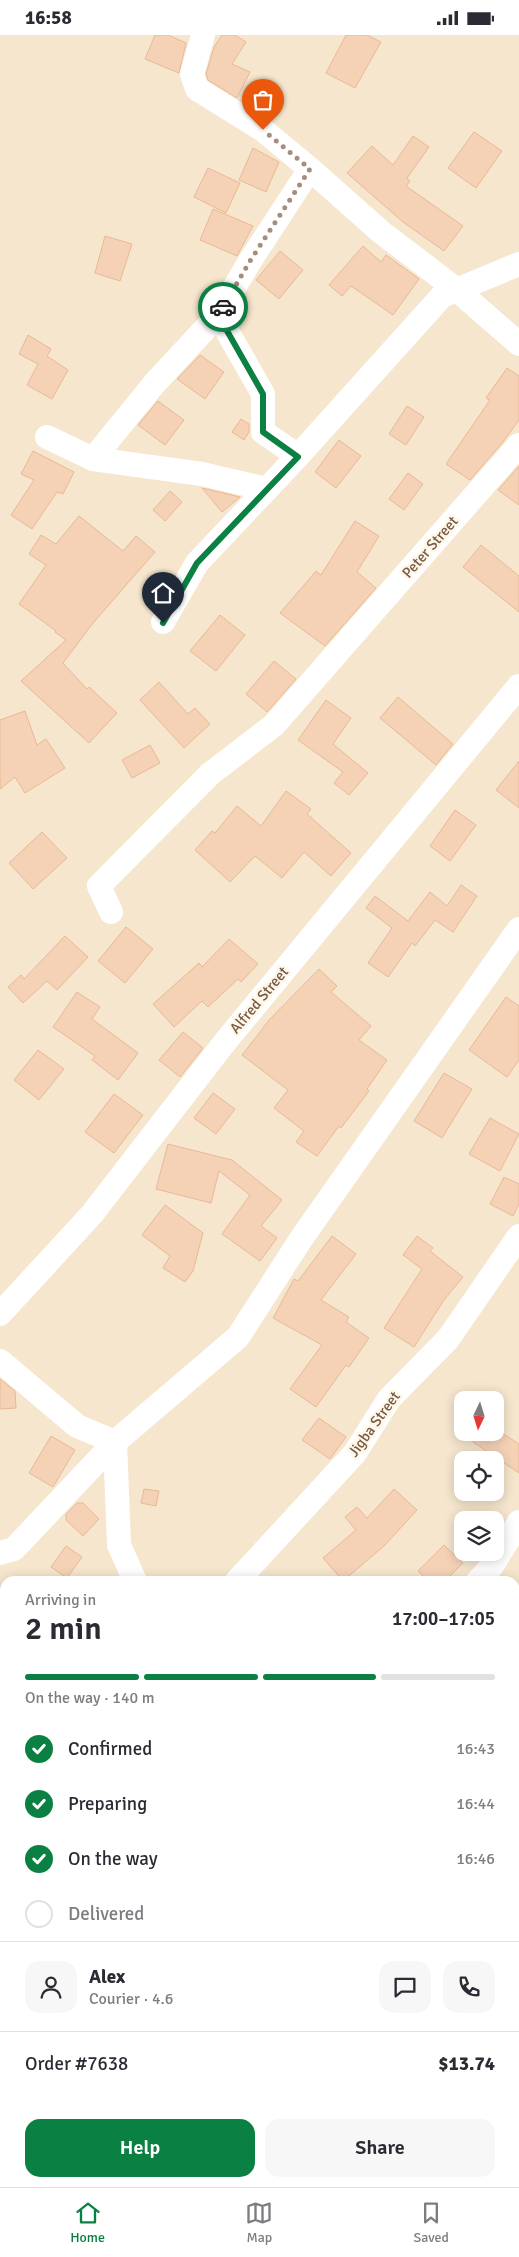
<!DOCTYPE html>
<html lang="en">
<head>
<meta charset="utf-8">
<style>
  :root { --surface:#fff; --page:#f7f7f7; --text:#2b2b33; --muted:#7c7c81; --line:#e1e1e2; --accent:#0b8043 }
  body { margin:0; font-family:Signika,sans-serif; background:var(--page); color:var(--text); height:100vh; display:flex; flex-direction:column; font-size:19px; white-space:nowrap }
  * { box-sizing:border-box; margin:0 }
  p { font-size:16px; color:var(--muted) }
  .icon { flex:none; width:28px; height:28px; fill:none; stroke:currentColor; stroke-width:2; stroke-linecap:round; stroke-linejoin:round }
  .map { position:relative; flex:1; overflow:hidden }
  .side { position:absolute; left:0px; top:1541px; width:520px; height:611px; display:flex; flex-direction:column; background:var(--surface); border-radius:15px 15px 0 0; box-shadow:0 2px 12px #0003 }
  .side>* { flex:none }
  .needle { width:32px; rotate:184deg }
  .controls { position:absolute; left:454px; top:1356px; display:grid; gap:10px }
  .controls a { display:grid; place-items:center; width:50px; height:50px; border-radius:10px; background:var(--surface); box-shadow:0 2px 12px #0003; font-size:25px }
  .pin { position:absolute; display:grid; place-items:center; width:42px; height:42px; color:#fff; margin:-51px -21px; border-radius:50% 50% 50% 0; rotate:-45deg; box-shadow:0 0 5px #0007 }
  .pin .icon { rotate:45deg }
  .courier { position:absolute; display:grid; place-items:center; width:50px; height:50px; margin:-25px; border:4px solid #0b8043; border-radius:50%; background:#fff; color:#222; box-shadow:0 1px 6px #0007 }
  .overview em { font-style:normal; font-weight:600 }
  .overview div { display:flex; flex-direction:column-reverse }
  .overview { display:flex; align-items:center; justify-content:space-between; height:85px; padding:0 25px }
  h1 { font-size:32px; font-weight:600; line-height:38px }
  .bar { display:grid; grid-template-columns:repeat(4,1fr); gap:8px 5px; align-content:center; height:60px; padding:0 25px }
  .bar i { height:6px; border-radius:4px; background:var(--line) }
  .bar .on { background:var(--accent) }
  .bar p { grid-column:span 4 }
  .line { display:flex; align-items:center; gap:12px; padding:0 25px; border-top:1px solid var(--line) }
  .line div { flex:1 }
  .round { display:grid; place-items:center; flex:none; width:52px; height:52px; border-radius:15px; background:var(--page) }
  ol { padding:0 25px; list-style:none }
  li { display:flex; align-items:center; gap:15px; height:55px }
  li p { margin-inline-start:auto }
  li .icon { padding:5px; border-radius:50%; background:var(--accent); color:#fff; stroke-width:4 }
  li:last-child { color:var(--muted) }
  li i { width:28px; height:28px; border:2px solid var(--line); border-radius:50% }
  .cta { display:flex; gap:10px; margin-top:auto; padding:10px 25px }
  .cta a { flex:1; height:58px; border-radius:15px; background:var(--accent); color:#fff; font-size:20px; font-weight:600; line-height:58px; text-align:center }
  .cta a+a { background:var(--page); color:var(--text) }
  .status { display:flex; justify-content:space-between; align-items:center; height:35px; padding:0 25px; background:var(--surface); direction:ltr }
  .status svg { height:14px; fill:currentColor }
  .tabs { display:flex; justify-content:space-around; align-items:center; height:70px; border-top:1px solid var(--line); background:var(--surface); font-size:14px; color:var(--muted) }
  .tabs a { display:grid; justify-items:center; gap:2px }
  .tabs .on { color:var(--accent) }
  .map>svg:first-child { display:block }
  .residential { fill:#f6e6ce; fill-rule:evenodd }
  .building { fill:#f5d2b6; stroke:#e8b995 }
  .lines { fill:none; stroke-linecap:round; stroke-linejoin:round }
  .minor { stroke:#fff; stroke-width:24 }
  .done { stroke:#a58f7c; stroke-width:5; stroke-dasharray:0 9 }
  .route { stroke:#0b8043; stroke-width:6 }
  .labels { text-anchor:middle; stroke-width:5; stroke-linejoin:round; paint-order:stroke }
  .street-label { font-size:15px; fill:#755946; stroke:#fff7e7 }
</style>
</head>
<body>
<div class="status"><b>16:58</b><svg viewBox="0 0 49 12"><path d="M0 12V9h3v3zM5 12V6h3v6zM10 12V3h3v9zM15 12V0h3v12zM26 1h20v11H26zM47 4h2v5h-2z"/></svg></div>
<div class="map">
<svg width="519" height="2152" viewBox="0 0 519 2152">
  <rect width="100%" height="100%" fill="#fef4e0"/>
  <path class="residential" d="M0,0H519V2152H0ZM462,1365H495V1398H462ZM462,1425H495V1458H462ZM462,1485H495V1518H462ZM5,1546H515V2148H5Z"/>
  <g class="building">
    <polygon points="155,0 168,0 186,8 179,38 145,24"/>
    <polygon points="222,0 235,0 246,7 232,29 250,37 237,63 208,45 206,39 214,12"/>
    <polygon points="346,0 367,0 381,7 355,53 326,38"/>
    <polygon points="474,97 502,116 476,153 448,133"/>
    <polygon points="413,101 429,112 407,143 410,146 406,151 463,191 444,216 403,187 347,138 372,111 393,130"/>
    <polygon points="253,113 279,127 266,157 239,145"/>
    <polygon points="208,133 240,148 226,178 194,162"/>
    <polygon points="213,174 253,191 237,221 200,205"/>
    <polygon points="105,201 132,209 120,246 95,238"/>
    <polygon points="363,211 381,227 386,220 419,244 393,280 351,251 342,261 329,250"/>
    <polygon points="280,216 303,235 279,264 256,245"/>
    <polygon points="28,300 51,314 47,321 68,335 52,364 27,350 38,329 19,319"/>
    <polygon points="200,320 224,337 205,364 177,344"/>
    <polygon points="507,333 519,341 519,385 503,407 470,445 446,429 490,365 486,363"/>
    <polygon points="158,366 184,385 165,410 138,390"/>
    <polygon points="407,371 424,382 406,410 389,399"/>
    <polygon points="241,384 249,389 249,397 244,405 232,397"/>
    <polygon points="339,405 361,421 336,453 315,437"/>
    <polygon points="33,416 74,437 63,459 57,457 32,494 11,480 34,445 21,439"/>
    <polygon points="519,431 519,470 498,455"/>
    <polygon points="408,438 423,449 404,475 389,464"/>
    <polygon points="202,453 240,462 222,477"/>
    <polygon points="170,456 182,467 165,486 153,475"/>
    <polygon points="79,481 123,516 136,501 155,517 93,588 63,628 87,654 89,652 117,678 89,708 21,646 66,605 55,597 56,596 19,569 46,530 29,519 41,500 56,509"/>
    <polygon points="355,486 379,501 357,537 376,553 325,611 280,578 316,536 321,540"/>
    <polygon points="481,510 519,541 519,577 463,532"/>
    <polygon points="220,580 245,600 216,636 190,616"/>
    <polygon points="274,626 296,644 267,677 246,659"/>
    <polygon points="159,647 188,679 195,673 210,689 184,713 140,665"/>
    <polygon points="398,662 453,709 436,730 380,683"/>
    <polygon points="326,665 351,683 333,709 368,738 349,760 334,748 343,737 298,705"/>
    <polygon points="25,676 37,710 46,704 65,733 25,758 15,742 0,754 0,685"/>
    <polygon points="150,710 160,728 132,743 122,725"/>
    <polygon points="519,726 519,773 496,755"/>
    <polygon points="286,756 311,774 307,779 351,818 331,841 304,817 282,843 255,821 230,847 195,815 212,796 215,798 237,771 261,791"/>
    <polygon points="455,775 476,790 450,826 430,811"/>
    <polygon points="42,797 67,823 33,854 9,828"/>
    <polygon points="461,850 477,861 453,897 435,885 415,911 412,908 388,942 368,928 392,893 366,873 375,861 408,886 430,857 447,871"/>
    <polygon points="126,892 153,914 125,948 98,926"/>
    <polygon points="65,901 88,922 57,955 47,946 23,968 8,952 21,940 24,944"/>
    <polygon points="229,904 258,929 241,947 238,944 208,972 202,966 174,992 153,969 199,928 202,932"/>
    <polygon points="319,934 337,951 331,957 371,991 359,1005 387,1025 367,1054 369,1056 341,1093 339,1091 317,1121 296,1107 304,1096 274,1073 288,1055 242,1020 270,984"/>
    <polygon points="77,957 100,972 92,984 138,1018 118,1045 92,1025 95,1021 53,992"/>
    <polygon points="506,962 519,971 519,1025 507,1042 469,1015"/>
    <polygon points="183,997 203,1013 180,1042 159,1025"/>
    <polygon points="38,1015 64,1034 39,1065 14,1045"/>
    <polygon points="444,1038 472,1054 442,1103 414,1086"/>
    <polygon points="213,1058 235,1074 216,1099 194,1083"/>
    <polygon points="114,1059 143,1080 114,1118 85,1097"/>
    <polygon points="490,1083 519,1099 500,1136 469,1119"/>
    <polygon points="168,1109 232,1125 282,1165 261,1191 277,1203 260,1226 222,1199 250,1160 219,1136 211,1168 156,1154"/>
    <polygon points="504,1142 519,1149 519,1169 513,1181 490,1169"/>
    <polygon points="165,1170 203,1198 193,1236 185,1247 163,1233 170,1221 142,1200"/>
    <polygon points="332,1201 356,1219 321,1265 349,1282 346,1287 369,1303 349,1332 346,1330 316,1372 290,1354 322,1310 273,1283 294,1244 298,1246"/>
    <polygon points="417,1201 433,1213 430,1216 463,1242 444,1265 414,1312 384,1293 422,1234 403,1220"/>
    <polygon points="0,1344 15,1356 16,1373 0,1374"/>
    <polygon points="319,1383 346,1402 330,1424 302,1405"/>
    <polygon points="479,1398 502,1398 519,1409 519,1438 473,1407"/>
    <polygon points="51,1401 75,1415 53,1452 29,1438"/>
    <polygon points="144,1454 159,1456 156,1471 141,1468"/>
    <polygon points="394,1454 417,1475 385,1510 343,1546 323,1523 356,1495 345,1482 357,1472 367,1483"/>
    <polygon points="77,1468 83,1468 99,1484 83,1501 66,1485 66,1479"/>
    <polygon points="444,1510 463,1528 445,1546 428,1546 418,1536"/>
    <polygon points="66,1511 82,1522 67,1543 51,1532"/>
  </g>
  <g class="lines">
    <g class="minor">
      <polyline points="203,0 192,39 197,54 263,95 310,134"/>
      <polyline points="218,280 263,359 263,397 298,421"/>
      <polyline points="47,402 93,424 202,439 267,454"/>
      <polyline points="93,424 154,349 218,280 250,226 310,134 381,197 457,255 519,309"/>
      <polyline points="163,587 197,528 298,421 442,261 519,229"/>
      <polyline points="111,877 99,851 210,739 274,690 519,410"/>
      <polyline points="0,1279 92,1179 225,1007 519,651"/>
      <polyline points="0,1326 77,1391 115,1407"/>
      <polyline points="115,1407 119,1510 135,1546"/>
      <polyline points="0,1518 14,1514 115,1407 238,1302 301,1204 519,894"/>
      <polyline points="237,1546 355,1418 389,1364 448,1304 519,1201"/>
      <polyline points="478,1546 492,1531 519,1487"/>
      <polyline points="0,1792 5,1787"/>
      <polyline points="515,1939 519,1935"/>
      <polyline points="95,2152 100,2148"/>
      <polyline points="459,2152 459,2148"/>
    </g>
  </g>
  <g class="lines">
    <polyline class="done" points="223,272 250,226 310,134 263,95"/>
    <polyline class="route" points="163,588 197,528 298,422 263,397 263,359 218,280 223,272"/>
  </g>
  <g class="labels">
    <g class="street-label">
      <text transform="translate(430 512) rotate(-49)" y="5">Peter Street</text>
      <text transform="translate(259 965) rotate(-50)" y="5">Alfred Street</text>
      <text transform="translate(374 1389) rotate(-54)" y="5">Jigba Street</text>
    </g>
  </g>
</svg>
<div class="controls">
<a><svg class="needle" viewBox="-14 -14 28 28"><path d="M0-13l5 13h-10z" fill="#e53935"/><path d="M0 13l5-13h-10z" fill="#7c7c81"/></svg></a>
<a><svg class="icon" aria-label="locate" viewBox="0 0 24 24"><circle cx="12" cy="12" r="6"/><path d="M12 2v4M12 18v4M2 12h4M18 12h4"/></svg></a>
<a><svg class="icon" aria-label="layers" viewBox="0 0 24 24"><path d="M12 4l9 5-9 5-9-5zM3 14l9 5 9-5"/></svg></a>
</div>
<div class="pin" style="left:263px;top:95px;background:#ea580c"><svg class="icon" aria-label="bag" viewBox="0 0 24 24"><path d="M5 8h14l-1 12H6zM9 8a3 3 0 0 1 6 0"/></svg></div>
<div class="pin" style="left:163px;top:588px;background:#1f2937"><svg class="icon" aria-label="home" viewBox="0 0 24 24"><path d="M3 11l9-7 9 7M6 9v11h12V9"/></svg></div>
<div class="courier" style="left:223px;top:272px"><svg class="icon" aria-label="car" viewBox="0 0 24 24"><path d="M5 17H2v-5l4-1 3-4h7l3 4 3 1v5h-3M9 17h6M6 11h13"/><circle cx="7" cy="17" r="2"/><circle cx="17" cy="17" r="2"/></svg></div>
<section class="side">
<div class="overview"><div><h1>2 min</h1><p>Arriving in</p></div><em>17:00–17:05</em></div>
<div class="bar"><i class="on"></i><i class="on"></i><i class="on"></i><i></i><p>On the way · 140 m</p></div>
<ol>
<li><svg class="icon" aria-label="check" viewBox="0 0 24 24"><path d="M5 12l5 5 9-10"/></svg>Confirmed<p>16:43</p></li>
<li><svg class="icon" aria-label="check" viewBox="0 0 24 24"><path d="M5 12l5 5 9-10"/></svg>Preparing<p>16:44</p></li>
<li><svg class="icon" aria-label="check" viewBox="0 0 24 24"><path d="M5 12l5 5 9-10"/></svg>On the way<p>16:46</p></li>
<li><i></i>Delivered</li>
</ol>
<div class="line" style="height:90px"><a class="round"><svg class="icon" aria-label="person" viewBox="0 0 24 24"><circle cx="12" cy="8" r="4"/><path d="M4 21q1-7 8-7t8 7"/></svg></a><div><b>Alex</b><p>Courier · 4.6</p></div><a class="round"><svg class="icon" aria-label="chat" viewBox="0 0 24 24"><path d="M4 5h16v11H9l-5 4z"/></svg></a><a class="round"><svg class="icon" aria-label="phone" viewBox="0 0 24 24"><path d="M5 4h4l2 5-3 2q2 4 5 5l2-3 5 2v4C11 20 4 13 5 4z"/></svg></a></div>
<div class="line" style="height:65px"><div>Order #7638</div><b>$13.74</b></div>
<div class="cta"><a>Help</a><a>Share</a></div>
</section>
</div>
<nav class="tabs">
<a class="on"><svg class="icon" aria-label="home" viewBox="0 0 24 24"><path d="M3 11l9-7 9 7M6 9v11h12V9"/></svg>Home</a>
<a><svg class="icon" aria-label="map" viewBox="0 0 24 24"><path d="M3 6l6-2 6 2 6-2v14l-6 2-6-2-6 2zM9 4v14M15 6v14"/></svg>Map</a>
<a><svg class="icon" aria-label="saved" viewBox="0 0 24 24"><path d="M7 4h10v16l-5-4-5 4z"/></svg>Saved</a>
</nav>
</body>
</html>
